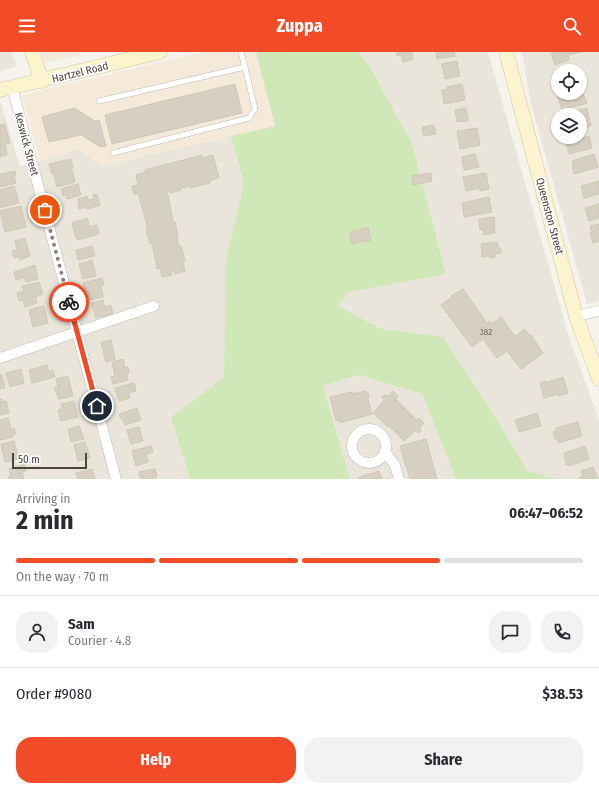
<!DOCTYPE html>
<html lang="en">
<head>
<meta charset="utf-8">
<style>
  :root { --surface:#fff; --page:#f2f2f3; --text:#2b2b33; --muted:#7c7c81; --line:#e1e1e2; --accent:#f14b28 }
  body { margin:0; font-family:"Fira Sans Condensed",sans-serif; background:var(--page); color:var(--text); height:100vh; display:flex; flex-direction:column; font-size:15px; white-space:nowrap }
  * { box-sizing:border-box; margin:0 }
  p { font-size:13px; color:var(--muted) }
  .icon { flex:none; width:22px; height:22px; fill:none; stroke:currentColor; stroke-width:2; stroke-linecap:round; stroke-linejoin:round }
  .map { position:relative; height:427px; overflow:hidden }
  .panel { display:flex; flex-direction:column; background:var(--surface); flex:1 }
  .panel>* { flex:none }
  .tools { position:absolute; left:551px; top:12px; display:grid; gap:8px }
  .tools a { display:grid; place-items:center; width:36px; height:36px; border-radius:50%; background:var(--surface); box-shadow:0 1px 3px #0004; font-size:20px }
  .scale { position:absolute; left:12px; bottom:10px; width:75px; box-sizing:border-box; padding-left:4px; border:2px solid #4a443a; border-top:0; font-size:11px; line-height:14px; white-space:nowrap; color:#4a443a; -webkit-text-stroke:3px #fff; paint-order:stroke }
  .pin { position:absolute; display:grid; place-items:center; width:34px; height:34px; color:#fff; margin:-17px; border:2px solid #fff; border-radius:50%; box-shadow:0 1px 4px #0007 }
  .courier { position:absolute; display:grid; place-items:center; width:40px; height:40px; margin:-20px; border:3px solid #f14b28; border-radius:50%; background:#fff; color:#222; box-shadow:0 1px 5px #0007 }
  .summary em { font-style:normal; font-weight:700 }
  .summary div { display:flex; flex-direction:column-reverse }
  .summary { display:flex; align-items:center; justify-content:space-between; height:68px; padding:0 16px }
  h1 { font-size:26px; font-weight:700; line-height:30px }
  .bar { display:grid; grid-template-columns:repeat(4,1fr); gap:6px 4px; align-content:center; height:48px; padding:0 16px }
  .bar i { height:5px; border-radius:3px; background:var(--line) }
  .bar .on { background:var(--accent) }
  .bar p { grid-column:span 4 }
  .line { display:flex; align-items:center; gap:10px; padding:0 16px; border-top:1px solid var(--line) }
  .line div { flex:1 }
  .round { display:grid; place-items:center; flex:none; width:42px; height:42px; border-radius:16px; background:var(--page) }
  .button { display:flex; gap:8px; margin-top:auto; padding:8px 16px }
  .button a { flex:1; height:46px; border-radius:16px; background:var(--accent); color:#fff; font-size:16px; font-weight:700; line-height:46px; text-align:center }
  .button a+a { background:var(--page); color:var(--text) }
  header { display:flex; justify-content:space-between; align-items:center; height:52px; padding:0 16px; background:var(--accent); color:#fff; font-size:18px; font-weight:700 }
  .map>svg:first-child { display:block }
  .residential { fill:#e9e5db; fill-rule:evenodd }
  .commercial { fill:#f5ead9 }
  .green { fill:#d0e7b7 }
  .building { fill:#d7cfc2; stroke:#d1c7b5 }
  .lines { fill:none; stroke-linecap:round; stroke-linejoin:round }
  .lane-casing { stroke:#c1bbaf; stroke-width:6 }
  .street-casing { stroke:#c1bbaf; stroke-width:11 }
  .secondary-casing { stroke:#d3c79e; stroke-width:15 }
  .lane { stroke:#fff; stroke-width:5 }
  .street { stroke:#fff; stroke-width:10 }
  .secondary { stroke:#fcf3cf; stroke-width:14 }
  .done { stroke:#868178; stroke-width:4; stroke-dasharray:0 7.2 }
  .route { stroke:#f14b28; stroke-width:5 }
  .labels { text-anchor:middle; stroke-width:3.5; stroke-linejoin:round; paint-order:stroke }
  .number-label { font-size:9px; fill:#6d675c }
  .street-label { font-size:11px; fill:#4a443a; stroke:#fff }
</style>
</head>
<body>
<header><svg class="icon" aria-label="menu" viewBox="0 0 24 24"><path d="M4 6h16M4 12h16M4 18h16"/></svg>Zuppa<svg class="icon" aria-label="search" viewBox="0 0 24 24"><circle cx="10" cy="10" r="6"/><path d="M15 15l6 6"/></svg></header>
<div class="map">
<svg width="599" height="427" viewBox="0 0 599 427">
  <rect width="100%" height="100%" fill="#f5f3ec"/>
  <g class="residential">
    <polygon points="0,0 11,0 17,14 0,19"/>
    <polygon points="358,0 488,0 568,282 599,368 599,427 559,427 528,419 482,344 443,285 382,277 337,254 349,240 446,221 412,91 368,12"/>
    <path d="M522,0H599V249L587,252L531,52ZM558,19H580V41H558ZM558,63H580V85H558Z"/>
    <polygon points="1,51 20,115 79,97 101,114 231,84 244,132 225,211 224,325 171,365 190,427 0,427 0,52"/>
    <polygon points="359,323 422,342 456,427 350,427 323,334"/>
  </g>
  <g class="commercial">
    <polygon points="42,0 79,0 80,3 44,11"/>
    <polygon points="203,0 256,0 276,74 101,114 79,97 40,109 22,43"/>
  </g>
  <polygon class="green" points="256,0 358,0 368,12 412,91 446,222 349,240 337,254 382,277 443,285 482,344 528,419 559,427 456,427 422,342 359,323 323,334 350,427 190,427 171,365 224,325 225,211 244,132 231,84 275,74"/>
  <g class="building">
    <polygon points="396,0 412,0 413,7 403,10 401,3 397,4"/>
    <polygon points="436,0 454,0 455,4 437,7"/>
    <polygon points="551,0 581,0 568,3 569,8 555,13"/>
    <polygon points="457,9 460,24 445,27 442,12"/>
    <polygon points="558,20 558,34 556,34 553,22"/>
    <polygon points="235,32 242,61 112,92 105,63"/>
    <polygon points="462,32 465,48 444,52 442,38 447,37 447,35"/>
    <polygon points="580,40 581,42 583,42 587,51 562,58 558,45 571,41 580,41"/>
    <polygon points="74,56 95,69 99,68 106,94 101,95 81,83 49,90 42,65"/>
    <polygon points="466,56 468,69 457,70 455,58"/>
    <polygon points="587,56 591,74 580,77 580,63 562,63"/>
    <polygon points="5,72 10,91 5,92 7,103 0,105 0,73"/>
    <polygon points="434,73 436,82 424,84 422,75"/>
    <polygon points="477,76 480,93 460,97 457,79"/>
    <polygon points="589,84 592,96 569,102 566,90"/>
    <polygon points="475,102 479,115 464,118 462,105"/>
    <polygon points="594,102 598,115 574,122 572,114 574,114 572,109"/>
    <polygon points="202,103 203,106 213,103 219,126 209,129 210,131 190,136 190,134 181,136 181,138 170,141 169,138 167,138 173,170 175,170 178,185 177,185 179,195 181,194 185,209 183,210 185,219 175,222 174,219 171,220 172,223 162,225 160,216 157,217 152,191 150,192 146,177 148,177 138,141 134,142 132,134 138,133 136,123 146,120 145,118"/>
    <polygon points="71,107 73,116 52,122 49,112"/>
    <polygon points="72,118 75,130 57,135 54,123"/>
    <polygon points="15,119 16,123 14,124 16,131 0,135 0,122"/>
    <polygon points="431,121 432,129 413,133 412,124"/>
    <polygon points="486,121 489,137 480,139 480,136 466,139 463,125"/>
    <polygon points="599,129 599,142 584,146 581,134"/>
    <polygon points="78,132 81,143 67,147 66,143 63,144 61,137"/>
    <polygon points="14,134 19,151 0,156 0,138"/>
    <polygon points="97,142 100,153 87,157 86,155 79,157 78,151 79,150 78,147 87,144 88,148 94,147 93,143"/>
    <polygon points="489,145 492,160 464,165 462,151"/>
    <polygon points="599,152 599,166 589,169 585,156"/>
    <polygon points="21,154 26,175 5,180 0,159"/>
    <polygon points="494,165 495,175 494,175 495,181 484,183 483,177 480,178 479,167"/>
    <polygon points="87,166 90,175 97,173 99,182 78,188 77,185 76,186 72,171"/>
    <polygon points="599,172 599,189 593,191 590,181 592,180 590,174"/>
    <polygon points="368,176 371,188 352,192 350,180"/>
    <polygon points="25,186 30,204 20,208 19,204 14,206 12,199 17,198 15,189"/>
    <polygon points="497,190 499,197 501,197 501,201 495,202 495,205 490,206 490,204 482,205 481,192"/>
    <polygon points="92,194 95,204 78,208 76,198"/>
    <polygon points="92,208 96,224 83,227 79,212"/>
    <polygon points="35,213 38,227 26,230 25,225 16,228 14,220"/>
    <polygon points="102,226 104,233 101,234 103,245 90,248 88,239 86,240 83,231"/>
    <polygon points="39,230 43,242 35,245 37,251 25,255 23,248 19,249 17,241 24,239 22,234"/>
    <polygon points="463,237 487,271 490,269 492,272 501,265 515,284 525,277 530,284 531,283 543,301 521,317 507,299 497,306 483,287 472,295 441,253 452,245 451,244"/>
    <polygon points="103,248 105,255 111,253 113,262 96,266 91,251"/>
    <polygon points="44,254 48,271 33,275 29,258"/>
    <polygon points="111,288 115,307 106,310 101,290"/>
    <polygon points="123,307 125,316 128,315 129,321 127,322 128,328 113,332 111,325 115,324 112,310"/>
    <polygon points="47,313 48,319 53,318 55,325 32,331 29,318"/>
    <polygon points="21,317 24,331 10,335 6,321"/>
    <polygon points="0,323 2,323 5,336 0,337"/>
    <polygon points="68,324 73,344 59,347 54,336 58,336 56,327"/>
    <polygon points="563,325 568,341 558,344 558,342 544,346 540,331 545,329 545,331"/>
    <polygon points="134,331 136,339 129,341 130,346 119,349 115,336"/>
    <polygon points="366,339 369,343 368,348 372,362 340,371 340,368 336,369 330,345 352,340 353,342"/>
    <polygon points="393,339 398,344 396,347 417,368 419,366 424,371 420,375 421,379 419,381 415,379 404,389 389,374 388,375 373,361 384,348 382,345 385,343 388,344"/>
    <polygon points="0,347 2,347 3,350 6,349 9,361 0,363"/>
    <polygon points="74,349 78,365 61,369 58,358 62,357 61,352"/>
    <polygon points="137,356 141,368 125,373 123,367 121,367 119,362"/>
    <polygon points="537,361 541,374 519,380 515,368"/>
    <polygon points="8,366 11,377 14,376 16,382 13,383 13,385 0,388 0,368"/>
    <polygon points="578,370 582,384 559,391 557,386 555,387 553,380 557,379 556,376"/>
    <polygon points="79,374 84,387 71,390 68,377"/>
    <polygon points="139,375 143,389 131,392 127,378"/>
    <polygon points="426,387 437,427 410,427 407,416 408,416 407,414 406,415 400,394"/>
    <polygon points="14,389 19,407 5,410 1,392"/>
    <polygon points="85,390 90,406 78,409 74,393"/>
    <polygon points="151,394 153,400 146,402 148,410 136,414 132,399"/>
    <polygon points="585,394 589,407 569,414 569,412 566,413 564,401"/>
    <polygon points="24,412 26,419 22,420 24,427 9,427 8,425 11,425 9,417"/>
    <polygon points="593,415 598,427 580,427 580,425 583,424 581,419"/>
    <polygon points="92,417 95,427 78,427 76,421"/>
    <polygon points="155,417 157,425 155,426 155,427 141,427 139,420"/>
    <polygon points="379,419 382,427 359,427 359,425"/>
  </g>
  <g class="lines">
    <g class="lane-casing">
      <g id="lane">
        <polyline points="241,0 245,15"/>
        <polyline points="99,49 245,15 255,57 249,66 113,101"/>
      </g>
    </g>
    <g class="street-casing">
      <g id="street">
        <polyline points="12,35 116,427"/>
        <polyline points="576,264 599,259"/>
        <polyline points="0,306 154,254"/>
        <circle cx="369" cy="394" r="17"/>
        <polyline points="385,400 395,413 399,427"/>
      </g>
    </g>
    <g class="secondary-casing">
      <g id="secondary">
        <polyline points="32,0 42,29"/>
        <polyline points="506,0 576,264 599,327"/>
        <polyline points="0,38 160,0"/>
      </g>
    </g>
    <use href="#lane" class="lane"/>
    <use href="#street" class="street"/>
    <use href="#secondary" class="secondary"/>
  </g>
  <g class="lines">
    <polyline class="done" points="45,158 69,250"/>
    <polyline class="route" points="69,250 97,354"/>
  </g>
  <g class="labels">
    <g class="number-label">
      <text x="486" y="283">382</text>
    </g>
    <g class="street-label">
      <text transform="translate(80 20) rotate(-14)" y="4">Hartzel Road</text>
      <text transform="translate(27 92) rotate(75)" y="4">Keswick Street</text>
      <text transform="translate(550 164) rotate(75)" y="4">Queenston Street</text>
    </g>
  </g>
</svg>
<div class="tools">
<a><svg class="icon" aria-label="locate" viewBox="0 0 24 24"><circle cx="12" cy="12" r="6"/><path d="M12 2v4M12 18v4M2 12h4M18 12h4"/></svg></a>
<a><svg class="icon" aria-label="layers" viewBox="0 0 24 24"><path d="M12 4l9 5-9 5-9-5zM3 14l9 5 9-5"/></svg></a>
</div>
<div class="scale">50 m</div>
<div class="pin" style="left:45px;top:158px;background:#ea580c"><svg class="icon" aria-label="bag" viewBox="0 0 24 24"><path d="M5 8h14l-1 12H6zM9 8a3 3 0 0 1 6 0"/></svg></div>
<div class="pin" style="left:97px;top:354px;background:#1f2937"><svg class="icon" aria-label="home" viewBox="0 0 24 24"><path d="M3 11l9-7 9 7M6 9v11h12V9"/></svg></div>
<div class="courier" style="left:69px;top:250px"><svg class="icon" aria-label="bike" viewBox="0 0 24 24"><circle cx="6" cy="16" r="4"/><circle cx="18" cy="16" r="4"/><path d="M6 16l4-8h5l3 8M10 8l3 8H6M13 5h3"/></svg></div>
</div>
<section class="panel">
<div class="summary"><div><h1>2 min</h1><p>Arriving in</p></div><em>06:47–06:52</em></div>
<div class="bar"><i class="on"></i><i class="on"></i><i class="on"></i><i></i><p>On the way · 70 m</p></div>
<div class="line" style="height:72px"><a class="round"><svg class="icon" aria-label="person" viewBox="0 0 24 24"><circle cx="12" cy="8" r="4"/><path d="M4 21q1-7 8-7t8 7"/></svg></a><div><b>Sam</b><p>Courier · 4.8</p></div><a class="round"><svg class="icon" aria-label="chat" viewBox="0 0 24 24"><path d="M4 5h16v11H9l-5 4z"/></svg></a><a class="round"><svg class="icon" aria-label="phone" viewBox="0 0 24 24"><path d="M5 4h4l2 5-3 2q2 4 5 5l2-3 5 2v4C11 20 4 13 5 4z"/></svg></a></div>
<div class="line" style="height:52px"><div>Order #9080</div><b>$38.53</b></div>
<div class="button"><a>Help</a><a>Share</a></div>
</section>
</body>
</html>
